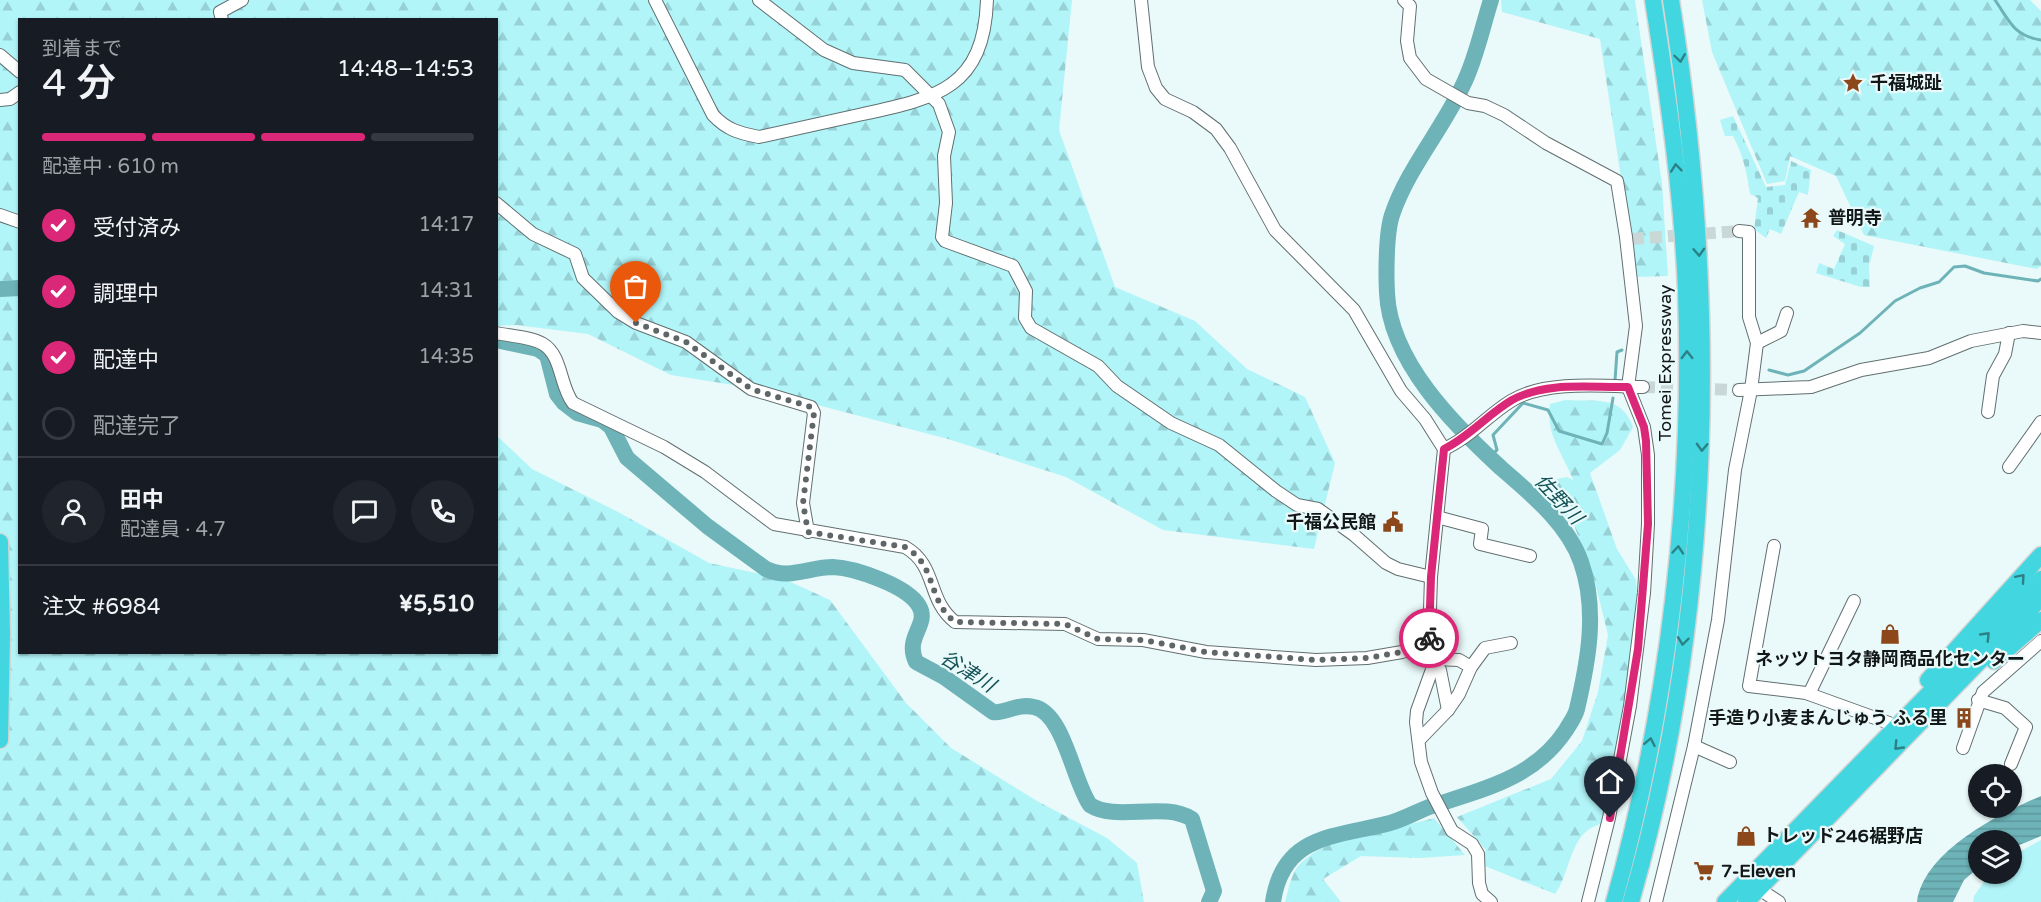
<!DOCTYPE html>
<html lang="ja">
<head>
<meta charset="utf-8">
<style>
  :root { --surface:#171b24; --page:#20242c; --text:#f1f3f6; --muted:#9ea1a6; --line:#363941; --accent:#db2777 }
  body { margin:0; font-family:"Varela Round","Noto Sans JP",sans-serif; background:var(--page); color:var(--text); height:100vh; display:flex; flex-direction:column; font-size:22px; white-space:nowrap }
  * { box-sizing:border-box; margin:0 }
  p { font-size:20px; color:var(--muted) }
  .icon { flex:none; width:33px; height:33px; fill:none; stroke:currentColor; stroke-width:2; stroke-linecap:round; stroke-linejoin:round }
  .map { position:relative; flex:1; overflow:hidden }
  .details { position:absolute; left:18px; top:18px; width:480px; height:636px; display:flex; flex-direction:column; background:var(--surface); border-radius:0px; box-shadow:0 2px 4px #0004 }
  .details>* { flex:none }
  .tools { position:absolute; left:1968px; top:764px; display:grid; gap:12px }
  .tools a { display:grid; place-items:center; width:54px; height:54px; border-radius:50%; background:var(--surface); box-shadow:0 2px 4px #0004; font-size:30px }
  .pin { position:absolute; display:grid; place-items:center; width:51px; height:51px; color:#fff; margin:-62px -26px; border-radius:50% 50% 50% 0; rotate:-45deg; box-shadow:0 0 6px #0007 }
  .pin .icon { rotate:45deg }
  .courier { position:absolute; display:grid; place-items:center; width:60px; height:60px; margin:-30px; border:4px solid #db2777; border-radius:50%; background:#fff; color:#222; box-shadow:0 2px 8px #0007 }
  .summary em { font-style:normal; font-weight:600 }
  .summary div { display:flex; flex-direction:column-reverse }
  .summary { display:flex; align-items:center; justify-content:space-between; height:102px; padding:0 24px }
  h1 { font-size:39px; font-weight:600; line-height:45px }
  .bar { display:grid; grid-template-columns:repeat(4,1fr); gap:9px 6px; align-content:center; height:72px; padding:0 24px }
  .bar i { height:8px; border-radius:4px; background:var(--line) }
  .bar .current { background:var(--accent) }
  .bar p { grid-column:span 4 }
  .line { display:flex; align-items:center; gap:15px; padding:0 24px; border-top:2px solid var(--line) }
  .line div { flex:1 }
  .round { display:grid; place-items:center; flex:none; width:63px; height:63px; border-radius:32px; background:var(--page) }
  ol { padding:0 24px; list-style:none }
  li { display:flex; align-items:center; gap:18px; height:66px }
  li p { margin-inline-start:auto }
  li .icon { padding:6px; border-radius:50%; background:var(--accent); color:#fff; stroke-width:4 }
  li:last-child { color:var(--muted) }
  li i { width:33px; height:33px; border:3px solid var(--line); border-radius:50% }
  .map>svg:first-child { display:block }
  .forest { fill:url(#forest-firs) }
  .cemetery { fill:url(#cemetery-stones) }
  .garden { fill:#b1f5f9 }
  .water { fill:url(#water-rules) }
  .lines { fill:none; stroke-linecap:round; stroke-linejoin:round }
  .stream { stroke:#6db3b8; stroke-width:3 }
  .river { stroke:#6db3b8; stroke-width:16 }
  .minor-tunnel { stroke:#cad7d7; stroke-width:12; stroke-dasharray:12 6; stroke-linecap:butt }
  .minor-casing { stroke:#626f70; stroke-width:14 }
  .highway-casing { stroke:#d4d5d5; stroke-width:19 }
  .minor { stroke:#fff; stroke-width:12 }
  .highway { stroke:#42d7e0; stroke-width:16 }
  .oneway { stroke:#2c8186 }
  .done { stroke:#5e6667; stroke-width:6; stroke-dasharray:0 10.8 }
  .route { stroke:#db2777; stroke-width:8 }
  .labels { text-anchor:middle; stroke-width:4.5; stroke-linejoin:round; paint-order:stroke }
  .poi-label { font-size:18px; font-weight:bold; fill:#121718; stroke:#eaf9f9; text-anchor:start }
  .street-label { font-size:18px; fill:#121718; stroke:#eaf9f9 }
  .water-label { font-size:20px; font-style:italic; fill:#135256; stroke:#eaf9f9 }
</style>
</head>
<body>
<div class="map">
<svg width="2041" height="902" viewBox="0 0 2041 902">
  <defs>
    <pattern id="forest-firs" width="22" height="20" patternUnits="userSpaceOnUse" patternTransform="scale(1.5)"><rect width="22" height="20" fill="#b1f5f9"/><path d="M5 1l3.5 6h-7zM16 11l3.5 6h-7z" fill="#97d1d5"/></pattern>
    <pattern id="cemetery-stones" width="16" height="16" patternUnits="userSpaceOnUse" patternTransform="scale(1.5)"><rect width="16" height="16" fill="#b1f5f9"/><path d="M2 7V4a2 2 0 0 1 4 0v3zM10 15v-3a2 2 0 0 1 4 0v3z" fill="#97d1d5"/></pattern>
    <pattern id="water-rules" width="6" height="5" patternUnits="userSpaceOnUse" patternTransform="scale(1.5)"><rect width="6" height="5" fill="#6db3b8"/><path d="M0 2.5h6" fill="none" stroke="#5d999d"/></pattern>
  </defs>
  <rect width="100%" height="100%" fill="#eaf9f9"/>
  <g class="forest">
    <polygon points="0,0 1072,0 1059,130 1115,287 1195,321 1247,369 1305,397 1335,463 1314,549 1163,530 1066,477 948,439 752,388 671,375 588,334 516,325 497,326 496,20 20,20 20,652 496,652 497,436 532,469 620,513 709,563 784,579 830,600 906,703 951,748 1037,801 1107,838 1137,863 1144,902 0,902"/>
    <polygon points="1501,0 1635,0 1662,184 1668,276 1636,277 1600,39 1502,12"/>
    <polygon points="1702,0 2030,0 2041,11 2041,266 2037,269 1864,235 1836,176 1790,156 1785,181 1767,184 1712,52"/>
    <path d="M1566,400C1594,402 1622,394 1633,427L1620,450L1590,473L1617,549L1636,580L1639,624L1605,821C1600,825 1593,826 1588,830C1570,843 1568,877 1555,894L1480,864L1486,850L1457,817L1551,779L1582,741L1598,692L1608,635L1596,586L1574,525L1552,504L1557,479L1567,477L1573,480C1562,451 1546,437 1550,404Z"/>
    <path d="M1434,818L1465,855L1420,858L1361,856L1323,879L1341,902H1285C1289,889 1291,872 1301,863C1331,833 1393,830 1434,818Z"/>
  </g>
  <g class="cemetery">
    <path d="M1733,116L1766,187L1785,185L1791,161L1811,170L1808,195L1799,192L1781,234L1770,229L1766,238L1754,229L1758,198L1750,194C1747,172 1743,155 1733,136H1725L1720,120Z"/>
    <polygon points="1837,230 1874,246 1869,266 1870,287 1861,287 1816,273 1819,263 1834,269 1845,244 1833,236"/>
  </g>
  <polygon class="garden" points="2041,840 2041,902 1973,902 1974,896 1990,873 2012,873 2012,856"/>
  <path class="water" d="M2041,796V836L2012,848V840H1978V868L1964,880L1953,902H1917C1924,851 1999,814 2041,796Z"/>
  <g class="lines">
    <g class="stream">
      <path d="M1995,0C2010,22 2014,36 2041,40"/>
      <polyline points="1769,370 1788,375 1804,371 1860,333 1895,301 1920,288 1939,282 1954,267 1965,266 1984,273 2038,281 2041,279"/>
      <polyline points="1615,380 1617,352 1622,350"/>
      <polyline points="1489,457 1497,450 1493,435 1523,403 1548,410 1559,431 1602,444 1607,433 1613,398"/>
    </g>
    <g class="river">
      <polyline points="0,289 20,288"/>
      <path d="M496,340L538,349L547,355L557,394L564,403L577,413L602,420L611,427L627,458L707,526L766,569C789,580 809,567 833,567C855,568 908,586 919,606C930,625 904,636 916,662L944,677L993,712C1006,714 1016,703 1034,707C1064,713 1073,781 1090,805C1116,822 1163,801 1192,819L1214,891L1209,902"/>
      <path d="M1273,902C1283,833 1338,837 1390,823C1404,819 1416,812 1429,807C1481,790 1534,779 1566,730C1570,723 1575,717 1577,709C1588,662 1598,610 1581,562C1568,524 1531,494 1501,468C1453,424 1390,361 1387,293C1386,274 1386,233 1392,215C1408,168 1442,130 1463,85C1476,59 1482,28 1491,0"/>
    </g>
    <g class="minor-tunnel">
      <polyline points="1632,239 1739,231"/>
      <polyline points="1643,387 1739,390"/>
    </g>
    <g class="minor-casing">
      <g id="minor">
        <path d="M655,0L713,115C727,130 739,133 759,137C794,129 828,122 863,114C937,98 984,88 987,0"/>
        <polyline points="759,0 824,50 853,63 905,70 939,104 949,132 944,156 946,203 942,237 945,241 1013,266 1026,291 1025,318 1031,328 1098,366 1117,386 1171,423 1219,445 1276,491 1297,505 1318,509 1354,535 1386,563 1398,569 1431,577"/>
        <polyline points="1141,0 1148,67 1156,88 1165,99 1193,112 1216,129 1230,148 1275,230 1354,310 1401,391 1425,419 1444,449 1431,577 1429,642 1434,664 1417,711 1416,722 1421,762 1432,793 1452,831 1472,844 1478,854 1479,883 1482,894 1491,902"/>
        <polyline points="1404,0 1410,6 1407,41 1410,58 1426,79 1468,103 1485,106 1504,115 1546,143 1617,181 1626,237 1636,326 1628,387 1644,427 1648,455 1648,524 1644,593 1630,706 1609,818 1588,902"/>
        <polyline points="222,20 220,12 242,0"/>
        <polyline points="0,55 20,72"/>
        <polyline points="0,100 10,99 20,92"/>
        <polyline points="496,203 533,234 575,254 583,278 618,312 636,323 686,342 751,389 811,407 814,413 803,503 808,532"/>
        <polyline points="0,215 20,222"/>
        <path d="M496,333C511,336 531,337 543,344C562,355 560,387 573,403L664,447L705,472L774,524L905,547C938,566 926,599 955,622L1065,624L1098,639L1143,640L1206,652L1316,660L1367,658L1402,652L1429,642"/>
        <polyline points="1757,343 1781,331 1787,313"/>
        <polyline points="1739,390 1811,387 1861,370 1929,358 1971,341 2023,331 2041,333"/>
        <polyline points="1988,412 1993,376 2005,354 2009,333"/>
        <path d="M1444,449C1469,438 1488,415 1511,401C1544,380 1604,386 1643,387"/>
        <polyline points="2009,467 2041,422"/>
        <polyline points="1437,517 1482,529 1480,544 1530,556"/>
        <polyline points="1774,546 1749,686 1806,693 1889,723"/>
        <polyline points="1434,659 1459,660 1471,667"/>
        <polyline points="1434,664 1440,670 1448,710"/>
        <polyline points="1809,694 1854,601"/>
        <polyline points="1978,700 2005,708 2026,727 2011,764"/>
        <polyline points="1419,740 1448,710 1459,694 1471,667 1485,648 1511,643"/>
        <polyline points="1694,746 1730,762"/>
        <polyline points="1963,748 1983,692 2041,641"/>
        <polyline points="1759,889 1779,902"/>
        <polyline points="1656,902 1694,746 1718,620 1735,470 1751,390 1757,343 1749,317 1749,232 1739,231"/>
      </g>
    </g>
    <g class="highway-casing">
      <g id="highway">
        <polyline points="0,542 2,634 0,740"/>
        <polyline points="1994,661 2041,620"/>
        <polyline points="1928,680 2041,555"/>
        <path d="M1614,902C1669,705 1693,495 1686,291C1682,193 1668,96 1653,0"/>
        <path d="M1631,902C1715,610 1719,299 1671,0"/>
        <polyline points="1725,902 2041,579"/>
        <polyline points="1746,902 2041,598"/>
      </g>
    </g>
    <use href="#minor" class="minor"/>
    <use href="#highway" class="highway"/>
  </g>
  <defs><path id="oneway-chevron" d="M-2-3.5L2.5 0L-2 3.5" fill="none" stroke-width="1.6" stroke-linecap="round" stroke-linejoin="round" transform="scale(1.5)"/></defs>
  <g class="oneway">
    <use href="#oneway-chevron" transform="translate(1680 58) rotate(82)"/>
    <use href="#oneway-chevron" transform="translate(1676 168) rotate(-96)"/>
    <use href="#oneway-chevron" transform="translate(1699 252) rotate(87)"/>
    <use href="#oneway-chevron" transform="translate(1687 355) rotate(-91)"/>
    <use href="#oneway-chevron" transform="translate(1702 447) rotate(92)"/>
    <use href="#oneway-chevron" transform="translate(1678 550) rotate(-85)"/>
    <use href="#oneway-chevron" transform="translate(2021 578) rotate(-49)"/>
    <use href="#oneway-chevron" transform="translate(1986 636) rotate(-46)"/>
    <use href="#oneway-chevron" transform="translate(1683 641) rotate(97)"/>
    <use href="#oneway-chevron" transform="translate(1650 742) rotate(-79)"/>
    <use href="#oneway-chevron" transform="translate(1898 746) rotate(134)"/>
  </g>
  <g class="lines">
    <path class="done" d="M636,323L686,342L751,389L811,407L814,413L803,503L808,532L905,547C938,566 926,599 955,622L1065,624L1098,639L1143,640L1206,652L1316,660L1367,658L1402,652L1429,642V638"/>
    <path class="route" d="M1429,638L1431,577L1444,449C1469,437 1488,414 1512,400C1547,381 1590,388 1628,387L1644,427L1646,441L1648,524L1638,649L1610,818"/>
  </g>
  <defs>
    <g id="sight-bare" transform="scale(1.62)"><path d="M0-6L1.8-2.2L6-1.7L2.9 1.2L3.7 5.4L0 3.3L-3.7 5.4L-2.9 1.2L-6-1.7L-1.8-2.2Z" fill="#8c481a" stroke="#eaf9f9" stroke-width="2.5" paint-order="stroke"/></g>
    <g id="temple-bare" transform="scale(1.62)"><path d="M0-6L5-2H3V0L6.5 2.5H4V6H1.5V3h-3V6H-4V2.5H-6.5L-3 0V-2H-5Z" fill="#8c481a" stroke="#eaf9f9" stroke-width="2.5" paint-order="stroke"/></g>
    <g id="civic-bare" transform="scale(1.62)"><path d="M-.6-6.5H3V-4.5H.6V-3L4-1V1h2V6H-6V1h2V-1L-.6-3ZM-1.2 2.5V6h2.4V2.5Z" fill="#8c481a" stroke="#eaf9f9" stroke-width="2.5" paint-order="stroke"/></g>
    <g id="shop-bare" transform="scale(1.62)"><path d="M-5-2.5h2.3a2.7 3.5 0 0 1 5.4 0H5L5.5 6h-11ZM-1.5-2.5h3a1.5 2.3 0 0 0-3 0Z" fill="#8c481a" stroke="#eaf9f9" stroke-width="2.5" paint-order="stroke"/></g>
    <g id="building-bare" transform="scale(1.62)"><path d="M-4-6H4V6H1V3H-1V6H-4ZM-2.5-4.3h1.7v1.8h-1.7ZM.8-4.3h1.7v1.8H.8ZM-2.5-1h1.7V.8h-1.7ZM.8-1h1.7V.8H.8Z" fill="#8c481a" stroke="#eaf9f9" stroke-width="2.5" paint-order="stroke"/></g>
    <g id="supermarket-bare" transform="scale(1.62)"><path d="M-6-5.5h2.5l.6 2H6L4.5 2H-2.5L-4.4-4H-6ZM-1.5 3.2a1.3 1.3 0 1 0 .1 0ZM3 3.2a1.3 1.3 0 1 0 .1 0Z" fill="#8c481a" stroke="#eaf9f9" stroke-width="2.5" paint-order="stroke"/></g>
  </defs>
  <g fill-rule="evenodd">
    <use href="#sight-bare" x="1853" y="83"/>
    <use href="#temple-bare" x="1811" y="218"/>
    <use href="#civic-bare" x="1393" y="522"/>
    <use href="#shop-bare" x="1890" y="634"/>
    <use href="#building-bare" x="1964" y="718"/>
    <use href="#shop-bare" x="1746" y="836"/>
    <use href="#supermarket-bare" x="1704" y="871"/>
  </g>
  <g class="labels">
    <g class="poi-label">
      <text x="1870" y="89">千福城趾</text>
      <text x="1828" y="224">普明寺</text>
      <text x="1376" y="528" text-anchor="end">千福公民館</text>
      <text x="1890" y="665" text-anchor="middle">ネッツトヨタ静岡商品化センター</text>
      <text x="1947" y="724" text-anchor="end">手造り小麦まんじゅう ふる里</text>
      <text x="1763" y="842">トレッド246裾野店</text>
      <text x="1721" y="877">7-Eleven</text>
    </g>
    <g class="street-label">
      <text transform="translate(1665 363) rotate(-90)" y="6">Tomei Expressway</text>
    </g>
    <g class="water-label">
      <text transform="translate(1559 499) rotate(47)" y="7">佐野川</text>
      <text transform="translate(968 671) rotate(32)" y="7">谷津川</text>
    </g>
  </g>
</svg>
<div class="tools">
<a><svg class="icon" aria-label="locate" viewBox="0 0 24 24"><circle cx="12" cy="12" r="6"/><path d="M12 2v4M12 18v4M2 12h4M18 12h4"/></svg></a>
<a><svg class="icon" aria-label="layers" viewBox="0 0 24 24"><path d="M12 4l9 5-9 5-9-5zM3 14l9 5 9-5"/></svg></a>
</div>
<div class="pin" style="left:636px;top:323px;background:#ea580c"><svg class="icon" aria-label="bag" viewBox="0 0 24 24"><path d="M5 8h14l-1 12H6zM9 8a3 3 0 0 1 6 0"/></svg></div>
<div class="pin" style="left:1610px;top:818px;background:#1f2937"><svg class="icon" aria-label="home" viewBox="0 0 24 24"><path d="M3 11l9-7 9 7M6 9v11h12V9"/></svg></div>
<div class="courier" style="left:1429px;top:638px"><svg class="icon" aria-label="bike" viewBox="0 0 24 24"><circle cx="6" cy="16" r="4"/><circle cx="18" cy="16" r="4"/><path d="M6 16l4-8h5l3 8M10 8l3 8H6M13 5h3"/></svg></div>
<section class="details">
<div class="summary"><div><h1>4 分</h1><p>到着まで</p></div><em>14:48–14:53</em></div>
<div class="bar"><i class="current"></i><i class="current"></i><i class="current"></i><i></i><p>配達中 · 610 m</p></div>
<ol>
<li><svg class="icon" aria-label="check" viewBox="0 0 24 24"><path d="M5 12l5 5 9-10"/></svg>受付済み<p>14:17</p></li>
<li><svg class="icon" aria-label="check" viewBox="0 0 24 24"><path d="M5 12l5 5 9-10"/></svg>調理中<p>14:31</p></li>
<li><svg class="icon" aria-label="check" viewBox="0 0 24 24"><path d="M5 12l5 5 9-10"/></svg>配達中<p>14:35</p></li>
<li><i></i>配達完了</li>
</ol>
<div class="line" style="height:108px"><a class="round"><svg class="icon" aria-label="person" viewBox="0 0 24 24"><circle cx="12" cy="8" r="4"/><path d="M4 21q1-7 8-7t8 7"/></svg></a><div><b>田中</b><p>配達員 · 4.7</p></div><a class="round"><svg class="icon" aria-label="chat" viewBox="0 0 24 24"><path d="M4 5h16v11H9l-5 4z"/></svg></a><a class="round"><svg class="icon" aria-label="phone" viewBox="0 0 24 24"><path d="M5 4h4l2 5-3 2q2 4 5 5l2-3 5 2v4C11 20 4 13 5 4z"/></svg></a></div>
<div class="line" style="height:78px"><div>注文 #6984</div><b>¥5,510</b></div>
</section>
</div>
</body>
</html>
